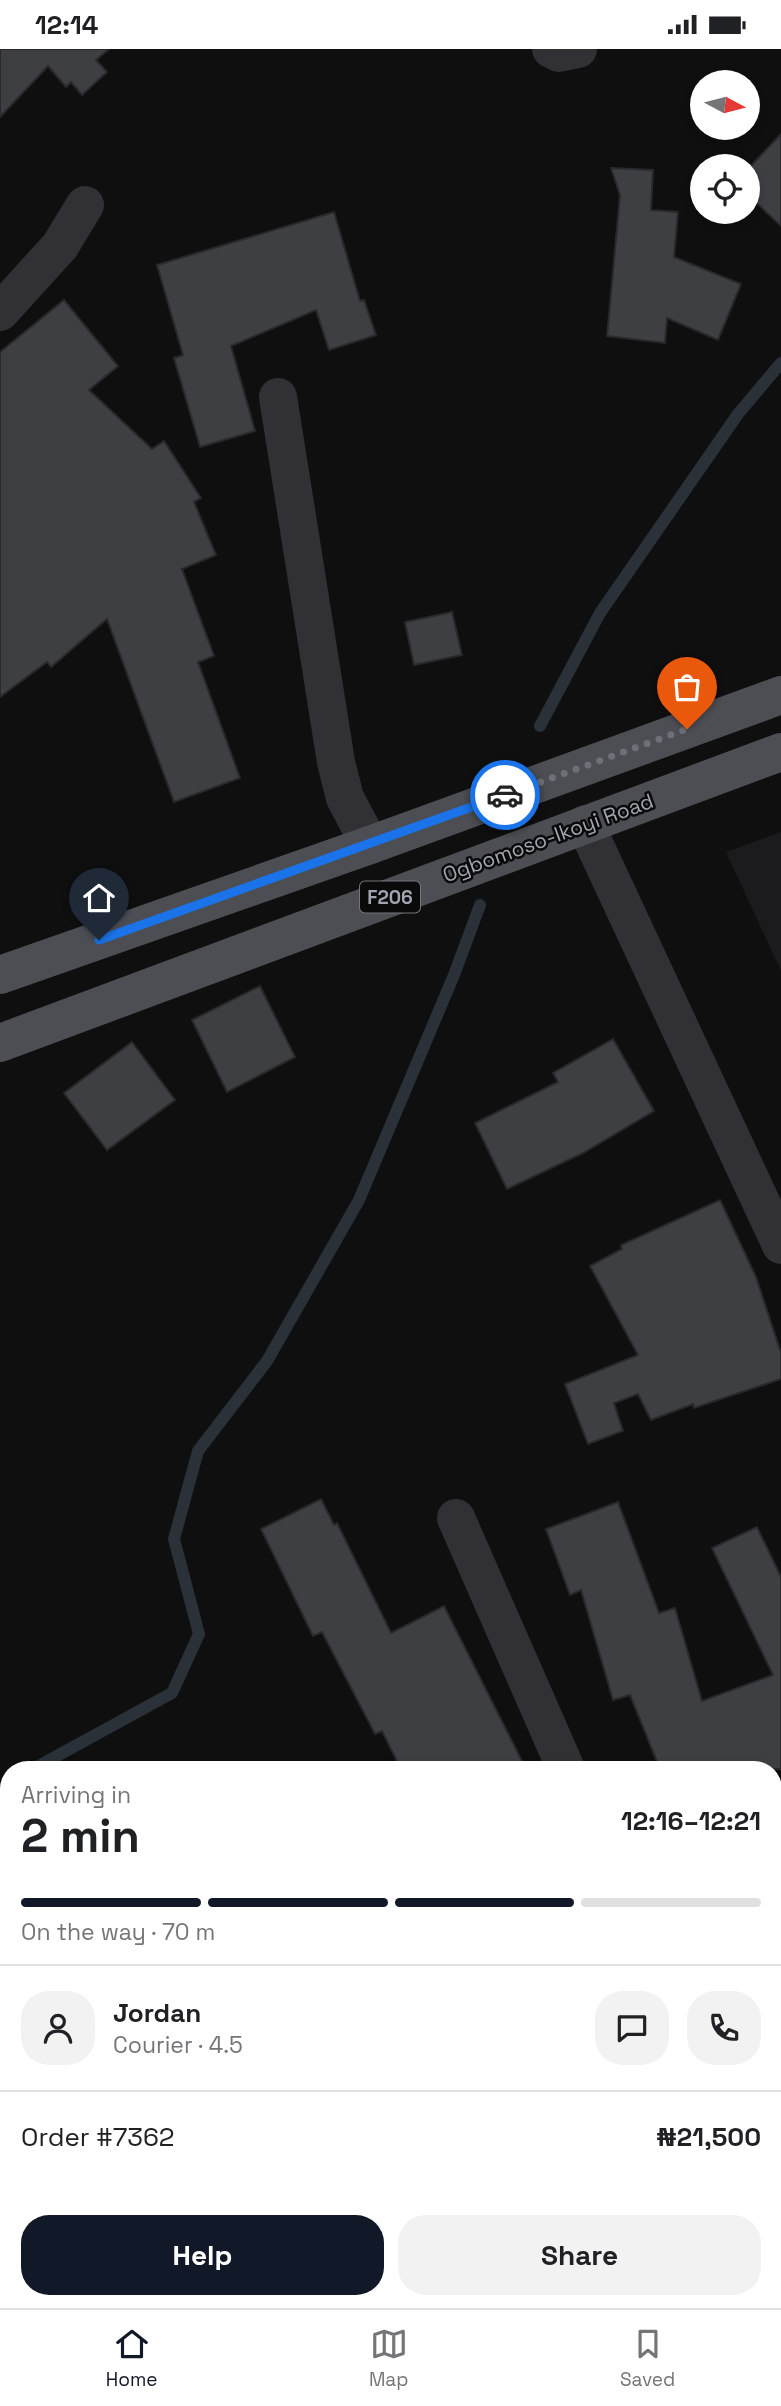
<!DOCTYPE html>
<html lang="en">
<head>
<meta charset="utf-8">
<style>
  :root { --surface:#fff; --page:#f2f2f2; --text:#202124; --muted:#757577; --line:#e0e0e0; --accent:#111827 }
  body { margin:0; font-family:"Space Grotesk",sans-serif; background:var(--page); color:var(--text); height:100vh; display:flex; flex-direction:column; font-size:26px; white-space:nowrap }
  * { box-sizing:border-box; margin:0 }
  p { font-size:23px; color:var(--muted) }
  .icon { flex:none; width:38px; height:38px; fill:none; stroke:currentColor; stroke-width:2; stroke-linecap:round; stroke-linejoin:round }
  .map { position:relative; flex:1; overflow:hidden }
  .sheet { position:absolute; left:0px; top:1712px; width:782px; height:548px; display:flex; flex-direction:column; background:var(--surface); border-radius:28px 28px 0 0; box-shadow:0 4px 10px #0003 }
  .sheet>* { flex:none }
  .needle { width:46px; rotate:97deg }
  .fabs { position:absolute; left:690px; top:21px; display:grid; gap:14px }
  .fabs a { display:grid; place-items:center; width:70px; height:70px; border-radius:50%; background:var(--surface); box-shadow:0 4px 10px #0003; font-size:35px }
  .pin { position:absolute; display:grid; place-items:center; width:60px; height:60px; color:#fff; margin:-72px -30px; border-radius:50% 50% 50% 0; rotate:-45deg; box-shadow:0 0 7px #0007 }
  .pin .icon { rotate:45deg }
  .courier { position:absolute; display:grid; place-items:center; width:70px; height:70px; margin:-35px; border:5px solid #1a73e8; border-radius:50%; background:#fff; color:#222; box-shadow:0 2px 9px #0007 }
  .head em { font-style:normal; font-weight:800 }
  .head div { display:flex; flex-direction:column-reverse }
  .head { display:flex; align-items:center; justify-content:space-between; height:119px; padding:0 21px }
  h1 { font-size:46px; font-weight:800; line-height:52px }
  .bar { display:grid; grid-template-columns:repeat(4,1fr); gap:10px 7px; align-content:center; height:84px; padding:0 21px }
  .bar i { height:9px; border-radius:5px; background:var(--line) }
  .bar .current { background:var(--accent) }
  .bar p { grid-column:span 4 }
  .line { display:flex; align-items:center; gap:18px; padding:0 21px; border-top:2px solid var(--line) }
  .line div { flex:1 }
  .round { display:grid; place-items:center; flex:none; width:74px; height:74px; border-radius:28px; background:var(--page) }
  .primary-button { display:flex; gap:14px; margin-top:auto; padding:14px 21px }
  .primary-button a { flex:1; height:80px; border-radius:28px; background:var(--accent); color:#fff; font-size:28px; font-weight:800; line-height:80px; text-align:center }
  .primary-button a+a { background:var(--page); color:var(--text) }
  .status { display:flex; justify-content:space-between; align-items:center; height:49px; padding:0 35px; background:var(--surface); direction:ltr }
  .status svg { height:19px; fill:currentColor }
  .tabs { display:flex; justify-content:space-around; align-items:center; height:98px; border-top:2px solid var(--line); background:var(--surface); font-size:19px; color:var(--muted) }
  .tabs a { display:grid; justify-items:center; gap:4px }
  .tabs .current { color:var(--accent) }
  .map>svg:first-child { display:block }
  .built { fill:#1b1b1d }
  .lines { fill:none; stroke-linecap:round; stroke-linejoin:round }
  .stream { stroke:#2a3138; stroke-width:12 }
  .building { fill:#3e3f43; stroke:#29292c; stroke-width:2 }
  .minor { stroke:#313135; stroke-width:38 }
  .major { stroke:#4d4e54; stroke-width:38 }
  .done { stroke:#6e7078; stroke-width:7; stroke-dasharray:0 12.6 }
  .route { stroke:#1a73e8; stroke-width:9 }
  .labels { text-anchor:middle; stroke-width:5; stroke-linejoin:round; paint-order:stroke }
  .shield { fill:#0a0a0b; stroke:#74767e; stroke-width:2 }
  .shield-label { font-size:19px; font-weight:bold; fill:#a1a5b0 }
  .street-label { font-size:21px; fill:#a1a5b0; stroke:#0a0a0b }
</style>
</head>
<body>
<div class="status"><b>12:14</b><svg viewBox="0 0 49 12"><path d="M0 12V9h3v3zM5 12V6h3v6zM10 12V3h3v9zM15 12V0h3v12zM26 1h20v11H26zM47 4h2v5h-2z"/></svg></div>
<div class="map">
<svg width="781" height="2259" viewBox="0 0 781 2259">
  <rect width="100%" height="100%" fill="#0f0f10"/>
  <polygon class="built" points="781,783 781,922 726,803"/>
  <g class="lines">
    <g class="stream">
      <polyline points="540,677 600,564 738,365 781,314"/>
      <polyline points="33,1720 172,1644 199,1585 174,1490 198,1402 267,1312 359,1151 454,926 480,856"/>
      <polyline points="0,1744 9,1737"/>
    </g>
  </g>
  <g class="building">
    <polygon points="0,0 109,0 96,11 107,23 82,46 71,33 66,38 48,17 0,68"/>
    <polygon points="781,85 781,177 747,145 747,121"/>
    <polygon points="611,119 653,121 651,161 678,163 674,208 741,235 718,291 667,269 665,294 607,287 620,146"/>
    <polygon points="334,163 360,252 364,251 376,286 329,301 316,261 231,297 255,382 200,398 174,309 183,306 157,216"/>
    <polygon points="64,251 118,317 89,341 152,400 164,392 201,449 194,453 216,506 182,520 214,607 198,613 240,729 174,753 107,570 51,618 47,613 0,648 0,303"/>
    <polygon points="452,563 462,606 414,616 405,573"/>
    <polygon points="260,937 295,1008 227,1043 192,971"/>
    <polygon points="613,990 654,1062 583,1104 507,1140 475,1074 558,1033 553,1024"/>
    <polygon points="132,993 175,1051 107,1101 64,1044"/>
    <polygon points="720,1151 756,1228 781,1304 781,1330 694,1359 693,1355 651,1371 638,1345 614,1354 623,1382 588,1395 565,1335 638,1306 590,1217 622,1200 621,1196"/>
    <polygon points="321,1450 334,1476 337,1474 391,1584 444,1557 526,1720 401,1720 382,1682 375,1685 322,1583 313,1587 261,1480"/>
    <polygon points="618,1453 659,1564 675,1559 702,1652 773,1626 712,1499 757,1478 781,1528 781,1720 660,1720 630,1646 613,1651 581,1541 570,1546 546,1480"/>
  </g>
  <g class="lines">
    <g class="minor">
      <polyline points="551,0 559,4 578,0"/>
      <polyline points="0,263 60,197 85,156"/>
      <polyline points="278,348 336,713 345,749 370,796"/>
      <polyline points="585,775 781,1196"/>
      <polyline points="456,1469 566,1720"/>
      <polyline points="774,1884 781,1880"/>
      <polyline points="774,2143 781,2160"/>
      <polyline points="364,2250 368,2259"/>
    </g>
    <g class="major">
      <polyline points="0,926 370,796 781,646"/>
      <polyline points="0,994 781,703"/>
    </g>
  </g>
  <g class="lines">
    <polyline class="done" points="505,746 687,680"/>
    <polyline class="route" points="99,891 505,746"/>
  </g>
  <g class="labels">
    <rect class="shield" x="360" y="832.5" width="60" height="31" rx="5"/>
    <g class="shield-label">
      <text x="390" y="855">F206</text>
    </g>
    <g class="street-label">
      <text transform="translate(548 789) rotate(-20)" y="7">Ogbomoso-Ikoyi Road</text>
    </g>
  </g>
</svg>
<div class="fabs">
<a><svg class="needle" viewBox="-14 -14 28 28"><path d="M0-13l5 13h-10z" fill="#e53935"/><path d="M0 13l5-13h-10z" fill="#757577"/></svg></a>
<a><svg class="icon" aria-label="locate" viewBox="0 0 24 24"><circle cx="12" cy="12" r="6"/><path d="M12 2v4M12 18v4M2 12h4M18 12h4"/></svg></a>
</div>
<div class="pin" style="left:687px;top:680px;background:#ea580c"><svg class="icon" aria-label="bag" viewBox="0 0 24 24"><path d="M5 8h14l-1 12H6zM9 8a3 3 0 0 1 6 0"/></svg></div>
<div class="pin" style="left:99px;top:891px;background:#1f2937"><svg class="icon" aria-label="home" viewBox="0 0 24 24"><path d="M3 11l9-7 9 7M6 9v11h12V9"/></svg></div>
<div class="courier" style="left:505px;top:746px"><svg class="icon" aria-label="car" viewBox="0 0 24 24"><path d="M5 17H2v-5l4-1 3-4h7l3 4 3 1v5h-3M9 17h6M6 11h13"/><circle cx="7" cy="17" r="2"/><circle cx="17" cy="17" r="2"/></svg></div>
<section class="sheet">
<div class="head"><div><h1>2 min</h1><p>Arriving in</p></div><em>12:16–12:21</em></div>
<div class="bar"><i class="current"></i><i class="current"></i><i class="current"></i><i></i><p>On the way · 70 m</p></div>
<div class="line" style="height:126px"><a class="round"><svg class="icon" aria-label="person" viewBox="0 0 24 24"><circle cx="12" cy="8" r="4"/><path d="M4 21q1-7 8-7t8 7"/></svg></a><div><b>Jordan</b><p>Courier · 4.5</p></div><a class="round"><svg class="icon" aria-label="chat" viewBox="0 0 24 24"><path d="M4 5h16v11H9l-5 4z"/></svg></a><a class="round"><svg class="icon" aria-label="phone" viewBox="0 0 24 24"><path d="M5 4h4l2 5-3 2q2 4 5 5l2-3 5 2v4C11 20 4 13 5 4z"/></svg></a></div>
<div class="line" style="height:91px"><div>Order #7362</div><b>₦21,500</b></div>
<div class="primary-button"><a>Help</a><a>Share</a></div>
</section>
</div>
<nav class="tabs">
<a class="current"><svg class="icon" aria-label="home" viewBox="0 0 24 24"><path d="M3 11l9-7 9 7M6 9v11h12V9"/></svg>Home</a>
<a><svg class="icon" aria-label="map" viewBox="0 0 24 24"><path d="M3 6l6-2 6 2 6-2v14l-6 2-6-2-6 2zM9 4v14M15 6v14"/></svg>Map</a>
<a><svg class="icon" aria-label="saved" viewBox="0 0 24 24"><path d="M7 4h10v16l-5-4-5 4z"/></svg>Saved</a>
</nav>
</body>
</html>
